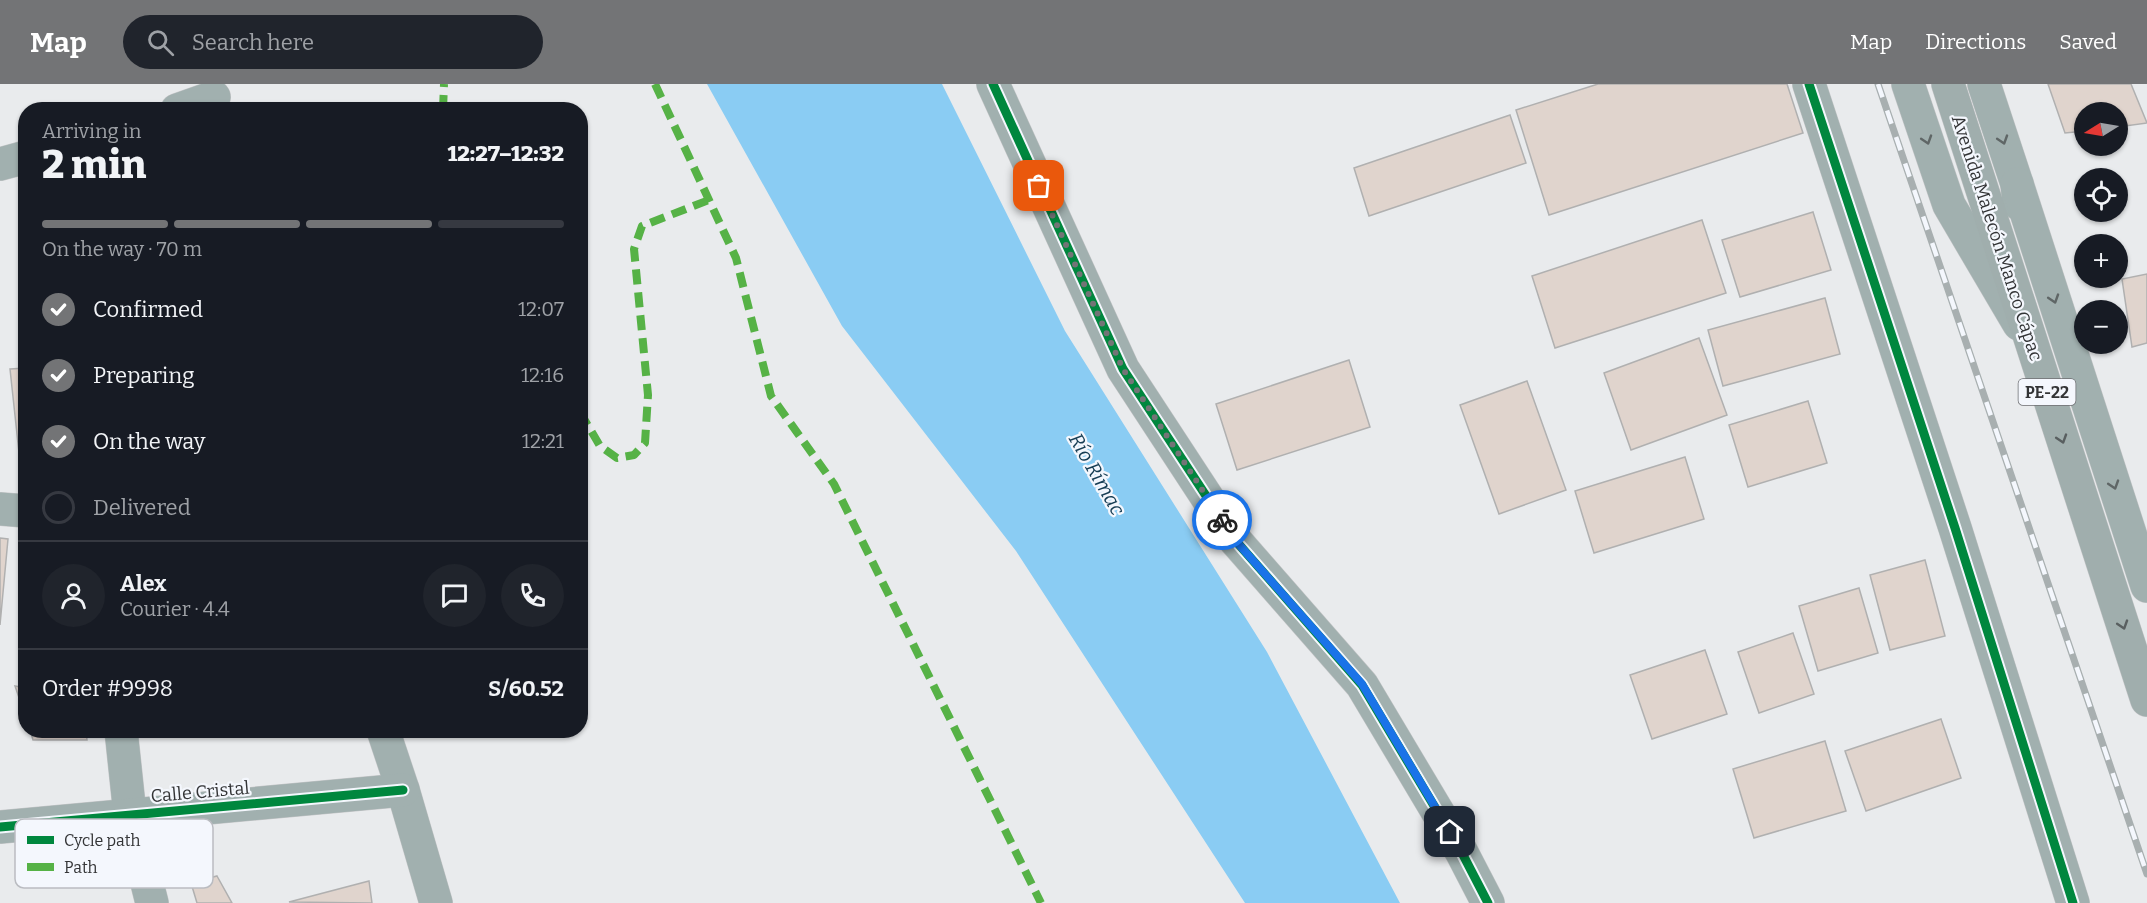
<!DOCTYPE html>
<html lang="en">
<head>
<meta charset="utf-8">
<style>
  :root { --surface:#171b24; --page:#20242c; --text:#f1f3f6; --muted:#9ea1a6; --line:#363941; --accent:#737476 }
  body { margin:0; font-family:Bitter,serif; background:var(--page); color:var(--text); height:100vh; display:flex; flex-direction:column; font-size:22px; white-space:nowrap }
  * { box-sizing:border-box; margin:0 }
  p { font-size:20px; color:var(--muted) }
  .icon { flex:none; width:33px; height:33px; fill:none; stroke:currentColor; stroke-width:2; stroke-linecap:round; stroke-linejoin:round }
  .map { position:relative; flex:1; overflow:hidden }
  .drawer { position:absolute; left:18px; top:18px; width:570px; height:636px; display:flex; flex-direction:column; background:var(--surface); border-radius:24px; box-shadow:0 2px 4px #0004 }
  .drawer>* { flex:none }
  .needle { width:39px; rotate:259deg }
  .buttons { position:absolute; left:2074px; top:18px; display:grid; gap:12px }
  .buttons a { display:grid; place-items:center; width:54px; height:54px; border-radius:50%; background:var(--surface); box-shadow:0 2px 4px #0004; font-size:30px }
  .pin { position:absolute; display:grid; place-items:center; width:51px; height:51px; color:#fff; margin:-26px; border-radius:12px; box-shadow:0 3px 9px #0006 }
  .courier { position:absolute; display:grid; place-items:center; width:60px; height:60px; margin:-30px; border:4px solid #1a73e8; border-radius:50%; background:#fff; color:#222; box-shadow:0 2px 8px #0007 }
  .summary em { font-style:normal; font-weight:800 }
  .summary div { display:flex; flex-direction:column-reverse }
  .summary { display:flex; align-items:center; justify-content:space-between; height:102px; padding:0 24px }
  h1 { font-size:39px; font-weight:800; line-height:45px }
  .bar { display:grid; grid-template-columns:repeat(4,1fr); gap:9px 6px; align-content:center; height:72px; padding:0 24px }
  .bar i { height:8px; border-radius:4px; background:var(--line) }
  .bar .on { background:var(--accent) }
  .bar p { grid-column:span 4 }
  .line { display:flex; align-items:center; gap:15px; padding:0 24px; border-top:2px solid var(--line) }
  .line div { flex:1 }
  .round { display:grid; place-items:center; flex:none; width:63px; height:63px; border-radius:32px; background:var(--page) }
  ol { padding:0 24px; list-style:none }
  li { display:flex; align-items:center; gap:18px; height:66px }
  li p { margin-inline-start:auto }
  li .icon { padding:6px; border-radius:50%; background:var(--accent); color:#fff; stroke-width:4 }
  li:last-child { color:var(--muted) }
  li i { width:33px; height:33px; border:3px solid var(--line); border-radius:50% }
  header { display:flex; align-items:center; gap:36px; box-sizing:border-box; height:84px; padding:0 30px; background:var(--accent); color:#fff }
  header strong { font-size:28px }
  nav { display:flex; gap:33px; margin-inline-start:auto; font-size:21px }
  .search { width:420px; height:54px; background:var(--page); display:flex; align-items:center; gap:15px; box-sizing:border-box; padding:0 21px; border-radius:33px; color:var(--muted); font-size:22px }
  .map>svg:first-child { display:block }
  .water { fill:#8accf3 }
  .building { fill:#e0d4cd; stroke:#b0b0b0; stroke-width:1.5 }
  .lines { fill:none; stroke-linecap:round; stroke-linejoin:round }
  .minor-casing { stroke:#c5c6c8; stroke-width:34 }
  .highway-casing { stroke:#c5c6c8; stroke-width:34 }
  .minor { stroke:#a1b0af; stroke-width:33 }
  .highway { stroke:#a0aead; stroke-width:33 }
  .rail-casing { stroke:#a8afb0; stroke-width:7 }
  .rail { stroke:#f4f7fd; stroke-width:4.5; stroke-dasharray:14; stroke-linecap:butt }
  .quiet { stroke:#56b246; stroke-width:8; stroke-dasharray:15 8; stroke-linecap:butt }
  .cycleway-casing { stroke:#f4f7fd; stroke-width:13 }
  .cycleway { stroke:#00873e; stroke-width:9 }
  .oneway { stroke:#5f6666 }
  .oneway2 { stroke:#595f60 }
  .done { stroke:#737476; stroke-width:6; stroke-dasharray:0 10.8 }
  .route { stroke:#1a73e8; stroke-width:8 }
  .labels { text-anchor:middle; stroke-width:4.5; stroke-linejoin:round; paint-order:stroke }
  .shield { fill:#f4f7fd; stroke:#6d6e72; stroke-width:1.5 }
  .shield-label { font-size:16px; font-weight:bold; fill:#333436 }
  .street-label { font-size:18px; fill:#333436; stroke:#f4f7fd }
  .water-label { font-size:20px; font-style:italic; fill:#163d54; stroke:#f4f7fd }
  .key { fill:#f4f7fd; stroke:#babcc1; stroke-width:1.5 }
  .key-label { font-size:16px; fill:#333436 }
</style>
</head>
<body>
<header>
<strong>Map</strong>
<div class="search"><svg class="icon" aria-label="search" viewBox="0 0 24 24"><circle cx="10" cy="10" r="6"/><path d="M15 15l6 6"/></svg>Search here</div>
<nav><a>Map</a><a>Directions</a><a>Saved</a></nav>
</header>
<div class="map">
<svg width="2147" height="819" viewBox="0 0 2147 819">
  <rect width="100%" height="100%" fill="#e9ebed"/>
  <polygon class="water" points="707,0 942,0 1065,247 1267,568 1400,819 1245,819 1016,467 842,242"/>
  <g class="building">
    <polygon points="1598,0 1787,0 1803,49 1549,131 1516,26"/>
    <polygon points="2048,0 2131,0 2147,39 2118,43 2118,28 2085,28 2085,47 2065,49"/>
    <polygon points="1510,31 1526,79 1369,132 1354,84"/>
    <polygon points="1813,128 1831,186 1740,213 1722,156"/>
    <polygon points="1702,136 1726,209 1555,264 1532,192"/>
    <polygon points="2147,190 2147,259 2132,263 2122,195"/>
    <polygon points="1825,214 1840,270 1723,302 1708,246"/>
    <polygon points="1699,254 1727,331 1631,366 1604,289"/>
    <polygon points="1349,276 1370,343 1237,386 1216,320"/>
    <polygon points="26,284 26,377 20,378 10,285"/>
    <polygon points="1527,297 1566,406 1499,430 1460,321"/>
    <polygon points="1808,317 1827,379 1748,403 1729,341"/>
    <polygon points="1685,373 1704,435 1594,469 1575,407"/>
    <polygon points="0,454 8,455 0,541"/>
    <polygon points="1925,476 1945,552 1890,566 1870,491"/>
    <polygon points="1859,504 1878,569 1818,587 1799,522"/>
    <polygon points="1793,549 1814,610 1759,629 1738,568"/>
    <polygon points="1705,566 1727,630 1652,655 1630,591"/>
    <polygon points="15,602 26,604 26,634"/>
    <polygon points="1941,635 1961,694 1866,727 1845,667"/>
    <polygon points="30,646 86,646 87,656 33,656"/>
    <polygon points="1825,657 1846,727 1754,754 1733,685"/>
    <polygon points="217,792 232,819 197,819 191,799"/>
    <polygon points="369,797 372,819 289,818"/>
  </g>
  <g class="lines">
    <g class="minor-casing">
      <g id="minor">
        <polyline points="993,0 1123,285 1235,456 1362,601 1461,767 1488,819"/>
        <polyline points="1809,0 1955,444 2073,819"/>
        <polyline points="1908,0 1949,121 2019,240"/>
        <polyline points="1984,0 2017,100 2019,120"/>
        <polyline points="177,26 214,13"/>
        <polyline points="0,80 26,73"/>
        <polyline points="2017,100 2147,502"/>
        <polyline points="0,425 26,427"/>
        <polyline points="121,646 130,731 152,819"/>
        <polyline points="383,646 403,706 436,819"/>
        <polyline points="0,743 403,706"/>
      </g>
    </g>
    <g class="highway-casing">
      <polyline id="highway" points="1948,0 2147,616"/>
    </g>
    <use href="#minor" class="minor"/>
    <use href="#highway" class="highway"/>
    <g class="rail-casing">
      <polyline id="rail" points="1878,0 2147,790"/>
    </g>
    <use href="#rail" class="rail"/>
    <g class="quiet">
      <polyline points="655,0 736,174 771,312 834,400 1041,819"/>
      <polyline points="443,26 444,0"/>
      <polyline points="580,328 600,362 617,374 634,371 645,359 648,311 634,165 642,142 709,116"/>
    </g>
    <g class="cycleway-casing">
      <g id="cycleway">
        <polyline points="993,0 1123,285 1235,456 1362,601 1461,767 1488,819"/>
        <polyline points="1809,0 1955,444 2073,819"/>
        <polyline points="0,743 403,706"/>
      </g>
    </g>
    <use href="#cycleway" class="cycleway"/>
  </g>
  <defs><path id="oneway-chevron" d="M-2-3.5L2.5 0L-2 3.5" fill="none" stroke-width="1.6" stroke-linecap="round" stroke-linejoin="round" transform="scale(1.5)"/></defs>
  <g class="oneway">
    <use href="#oneway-chevron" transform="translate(1927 56) rotate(72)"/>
    <use href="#oneway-chevron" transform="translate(2003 56) rotate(72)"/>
    <use href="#oneway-chevron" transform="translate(2054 215) rotate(72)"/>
    <use href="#oneway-chevron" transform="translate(2114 401) rotate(72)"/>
  </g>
  <g class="oneway2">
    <use href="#oneway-chevron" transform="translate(2062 355) rotate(72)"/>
    <use href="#oneway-chevron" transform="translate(2123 541) rotate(72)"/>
  </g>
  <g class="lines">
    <polyline class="done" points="1039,102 1123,285 1222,436"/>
    <polyline class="route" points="1222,436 1235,456 1362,600 1450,748"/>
  </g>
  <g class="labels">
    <rect class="shield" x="2018.5" y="295" width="57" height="26" rx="4.5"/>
    <g class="shield-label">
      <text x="2047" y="314">PE-22</text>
    </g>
    <g class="street-label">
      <text transform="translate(1997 154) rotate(72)" y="6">Avenida Malecón Manco Cápac</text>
      <text transform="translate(200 708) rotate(-5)" y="6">Calle Cristal</text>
    </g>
    <g class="water-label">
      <text transform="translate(1097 390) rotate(60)" y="7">Río Rímac</text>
    </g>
  </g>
  <rect x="15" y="735" width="198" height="69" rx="9" class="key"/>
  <rect x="27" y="752" width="27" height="8" fill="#00873e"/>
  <rect x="27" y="779" width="27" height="8" fill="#56b246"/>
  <g class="key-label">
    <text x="64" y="762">Cycle path</text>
    <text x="64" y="789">Path</text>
  </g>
</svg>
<div class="buttons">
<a><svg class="needle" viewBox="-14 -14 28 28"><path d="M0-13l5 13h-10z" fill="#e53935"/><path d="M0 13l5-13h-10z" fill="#9ea1a6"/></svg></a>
<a><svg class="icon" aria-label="locate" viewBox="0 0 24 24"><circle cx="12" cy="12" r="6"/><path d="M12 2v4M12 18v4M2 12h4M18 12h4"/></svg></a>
<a>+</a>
<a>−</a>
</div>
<div class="pin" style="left:1039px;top:102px;background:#ea580c"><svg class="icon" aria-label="bag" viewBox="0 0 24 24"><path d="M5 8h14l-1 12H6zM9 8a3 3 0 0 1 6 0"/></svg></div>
<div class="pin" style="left:1450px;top:748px;background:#1f2937"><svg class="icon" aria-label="home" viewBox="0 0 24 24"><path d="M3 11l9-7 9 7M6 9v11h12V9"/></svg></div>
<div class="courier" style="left:1222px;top:436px"><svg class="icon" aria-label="bike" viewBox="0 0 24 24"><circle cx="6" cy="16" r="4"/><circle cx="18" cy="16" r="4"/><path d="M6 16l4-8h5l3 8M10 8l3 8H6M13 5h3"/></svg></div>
<section class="drawer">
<div class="summary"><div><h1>2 min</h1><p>Arriving in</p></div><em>12:27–12:32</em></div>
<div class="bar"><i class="on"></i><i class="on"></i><i class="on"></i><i></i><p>On the way · 70 m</p></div>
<ol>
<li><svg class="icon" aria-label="check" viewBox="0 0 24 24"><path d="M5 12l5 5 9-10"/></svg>Confirmed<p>12:07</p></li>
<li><svg class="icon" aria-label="check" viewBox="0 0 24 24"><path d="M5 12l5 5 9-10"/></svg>Preparing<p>12:16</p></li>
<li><svg class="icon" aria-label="check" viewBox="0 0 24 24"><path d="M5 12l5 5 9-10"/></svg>On the way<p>12:21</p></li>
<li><i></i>Delivered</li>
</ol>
<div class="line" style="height:108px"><a class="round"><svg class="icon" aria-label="person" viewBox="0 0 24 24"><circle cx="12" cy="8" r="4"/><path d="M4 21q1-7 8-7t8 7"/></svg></a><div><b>Alex</b><p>Courier · 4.4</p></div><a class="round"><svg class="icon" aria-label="chat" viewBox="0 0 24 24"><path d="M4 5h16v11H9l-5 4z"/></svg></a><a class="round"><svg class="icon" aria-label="phone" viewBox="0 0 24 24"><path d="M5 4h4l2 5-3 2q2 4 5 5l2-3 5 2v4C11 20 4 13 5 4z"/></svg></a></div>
<div class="line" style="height:78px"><div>Order #9998</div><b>S/60.52</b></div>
</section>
</div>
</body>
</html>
